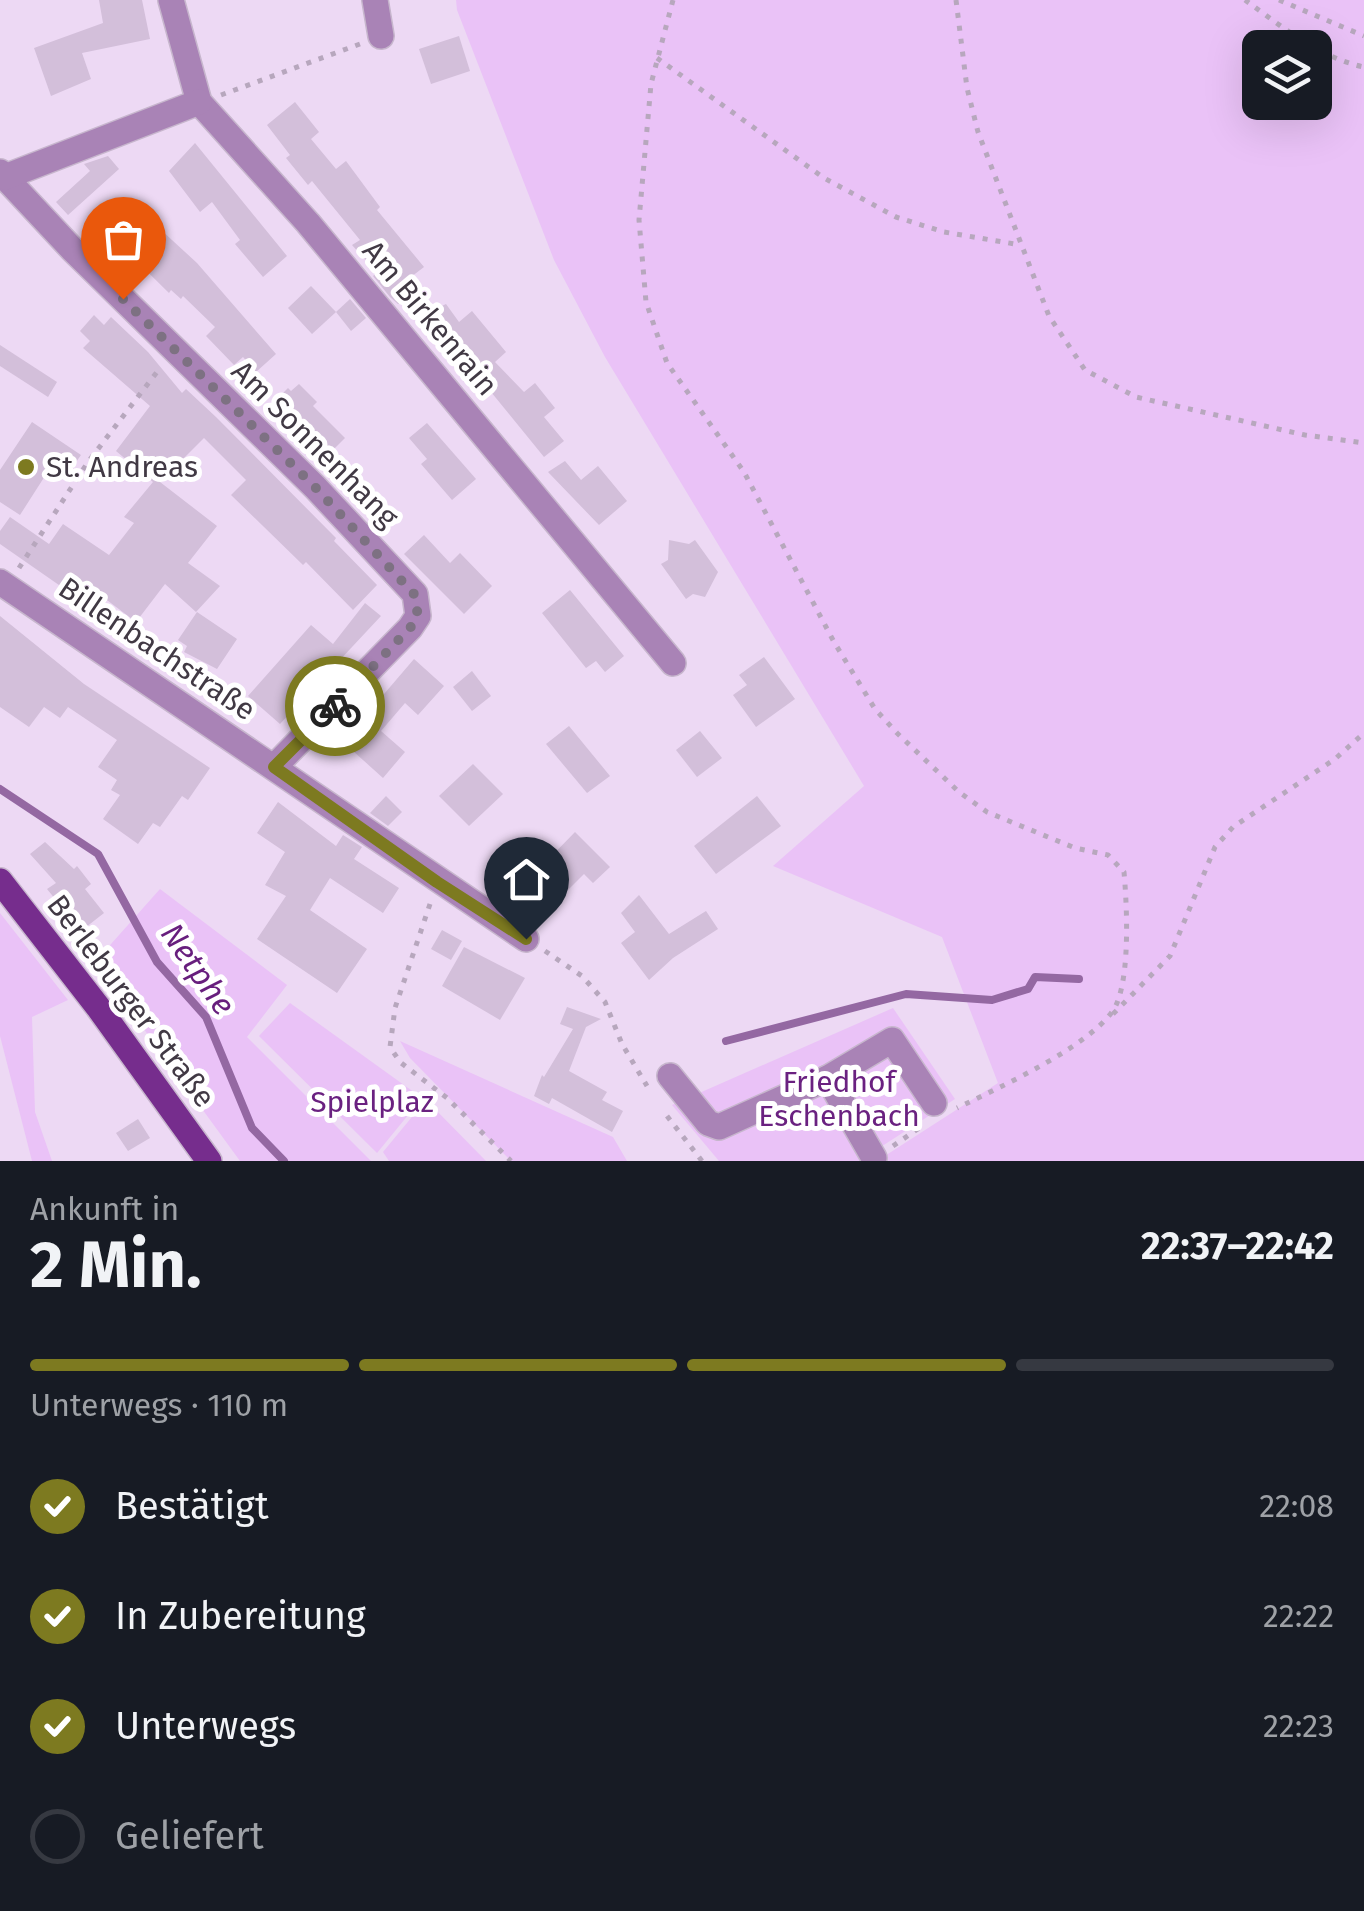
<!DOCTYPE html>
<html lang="de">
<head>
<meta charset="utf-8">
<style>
  :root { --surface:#171b24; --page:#242831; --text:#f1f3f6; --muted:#9ea1a6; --line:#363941; --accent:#7d7a20 }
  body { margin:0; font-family:"Fira Sans",sans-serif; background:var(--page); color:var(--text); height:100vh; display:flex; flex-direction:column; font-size:38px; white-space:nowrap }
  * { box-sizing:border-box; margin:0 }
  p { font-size:32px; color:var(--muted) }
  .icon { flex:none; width:55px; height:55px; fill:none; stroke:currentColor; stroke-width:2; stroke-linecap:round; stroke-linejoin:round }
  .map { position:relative; height:1161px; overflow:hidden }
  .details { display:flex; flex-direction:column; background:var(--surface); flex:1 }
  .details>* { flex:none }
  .buttons { position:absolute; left:1242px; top:30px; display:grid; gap:20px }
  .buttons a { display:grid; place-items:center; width:90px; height:90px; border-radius:15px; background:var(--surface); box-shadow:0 10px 40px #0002; font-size:50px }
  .pin { position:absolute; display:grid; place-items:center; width:85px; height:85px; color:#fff; margin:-102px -42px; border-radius:50% 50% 50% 0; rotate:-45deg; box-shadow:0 0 10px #0007 }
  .pin .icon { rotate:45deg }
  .courier { position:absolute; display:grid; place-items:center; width:100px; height:100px; margin:-50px; border:8px solid #7d7a20; border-radius:50%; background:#fff; color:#222; box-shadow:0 2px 12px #0007 }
  .overview em { font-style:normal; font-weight:700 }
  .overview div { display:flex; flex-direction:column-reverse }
  .overview { display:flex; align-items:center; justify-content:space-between; height:170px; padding:0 30px }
  h1 { font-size:65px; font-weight:700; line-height:75px }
  .bar { display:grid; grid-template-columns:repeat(4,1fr); gap:15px 10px; align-content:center; height:120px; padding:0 30px }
  .bar i { height:12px; border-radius:8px; background:var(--line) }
  .bar .active { background:var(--accent) }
  .bar p { grid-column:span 4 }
  ol { padding:0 30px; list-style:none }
  li { display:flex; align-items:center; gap:30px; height:110px }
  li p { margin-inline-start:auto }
  li .icon { padding:10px; border-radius:50%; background:var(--accent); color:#fff; stroke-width:4 }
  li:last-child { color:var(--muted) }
  li i { width:55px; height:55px; border:5px solid var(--line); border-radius:50% }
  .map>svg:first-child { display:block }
  .green { fill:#eac2f7; fill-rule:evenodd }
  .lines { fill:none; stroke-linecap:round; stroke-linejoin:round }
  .stream { stroke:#9468a2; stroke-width:8 }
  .building { fill:#d3bfda }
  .minor-casing { stroke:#c7b6cd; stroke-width:28 }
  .major-casing { stroke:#c7b6cd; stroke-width:28 }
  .path { stroke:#b7a7bd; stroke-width:5; stroke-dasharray:5 8; stroke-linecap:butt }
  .minor { stroke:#a983b6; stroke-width:25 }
  .major { stroke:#762d8d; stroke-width:25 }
  .done { stroke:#7d7182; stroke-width:10; stroke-dasharray:0 18 }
  .route { stroke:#7d7a20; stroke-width:12 }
  .poi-dot { fill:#7d7a20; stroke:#fff; stroke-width:4 }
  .labels { text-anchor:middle; stroke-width:10; stroke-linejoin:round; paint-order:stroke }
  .street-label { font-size:30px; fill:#413944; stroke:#fff }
  .poi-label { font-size:30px; fill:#413944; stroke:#fff; text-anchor:start }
  .park-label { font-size:30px; fill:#6a2180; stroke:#fff }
  .water-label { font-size:32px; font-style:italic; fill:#671e7d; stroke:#fff }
</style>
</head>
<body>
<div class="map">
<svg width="1364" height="1161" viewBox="0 0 1364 1161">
  <rect width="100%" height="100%" fill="#edd9f4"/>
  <g class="green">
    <path d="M456,0H1364V1161H877L998,1083L942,937L773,866L864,786L605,357L554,260L457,10ZM1260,48H1315V102H1260Z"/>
    <polygon points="160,889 287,985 247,1037 371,1161 240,1161 95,962"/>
    <polygon points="0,913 68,1000 32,1017 35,1112 52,1161 32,1161 0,1036"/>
    <polygon points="290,1003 422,1098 377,1153 259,1036"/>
    <polygon points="893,1008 955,1099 859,1161 719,1161 672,1105"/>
    <polygon points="400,1041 613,1137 627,1161 511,1161 410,1058"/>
    <polygon points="426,1100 486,1161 389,1161 383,1152"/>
  </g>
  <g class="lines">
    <g class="stream">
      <polyline points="0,789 98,854 157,962 206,1017 252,1128 284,1161"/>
      <polyline points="726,1041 906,994 992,1000 1028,989 1035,977 1079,979"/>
    </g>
  </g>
  <g class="building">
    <polygon points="99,0 142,0 150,39 82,53 91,79 51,96 34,48 103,23"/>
    <polygon points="459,36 470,71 431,84 419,49"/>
    <polygon points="295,102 319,132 311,139 336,169 346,161 380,207 377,210 424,267 407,280 414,289 410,301 398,304 390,297 373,276 377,273 352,245 360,240 312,181 308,185 286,158 290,155 267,125"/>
    <polygon points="195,143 287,256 263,277 235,244 240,240 212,202 200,212 169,171"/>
    <polygon points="108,156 119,169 68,215 56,202 90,171 84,164"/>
    <polygon points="122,216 148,241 160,229 197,263 276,354 256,372 243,357 234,365 206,336 215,327 183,296 181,299 171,290 169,293 107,232"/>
    <polygon points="311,286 336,312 312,334 288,308"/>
    <polygon points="350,299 366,318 351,331 336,312"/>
    <polygon points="446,304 459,322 472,311 506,352 495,362 524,392 535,383 555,408 544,417 564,441 544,457 478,376 472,380 423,315"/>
    <polygon points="94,315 104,325 111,317 148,352 182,393 186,389 216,417 336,538 334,541 377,585 353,610 306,562 303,565 231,495 246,480 204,438 160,482 217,526 188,563 220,586 196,612 165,584 136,622 87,585 81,594 72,588 69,592 0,544 0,531 10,517 49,544 63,524 109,555 134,523 124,517 153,482 116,451 150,406 83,348 90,341 80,331"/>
    <polygon points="0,345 57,382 48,397 0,366"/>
    <polygon points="299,384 317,402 313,406 345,438 323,460 309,445 305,449 267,409 288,388 291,391"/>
    <polygon points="32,422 81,455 67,475 52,465 20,515 0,502 0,470"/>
    <polygon points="427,423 476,479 452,500 421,464 427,459 409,438"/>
    <polygon points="565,461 581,480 598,466 627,501 599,525 548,472"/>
    <polygon points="424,535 450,563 460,553 492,586 464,614 404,554"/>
    <polygon points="669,540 689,544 695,540 718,572 705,597 693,594 686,599 661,564 668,560"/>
    <polygon points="570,590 624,656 605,672 596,661 586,668 542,613"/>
    <polygon points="365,603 381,616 280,724 248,696 311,625 333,644"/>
    <polygon points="197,612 237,639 217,669 184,652 187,646 178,640"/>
    <polygon points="0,616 84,684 210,768 188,800 182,796 160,827 153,823 138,844 103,819 120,795 111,790 117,780 98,767 117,740 68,707 60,718 44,707 29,727 0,707"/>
    <polygon points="764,657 795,699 756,727 733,695 747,685 739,675"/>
    <polygon points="414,659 444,686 418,715 405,703 381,731 405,752 383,778 343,742"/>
    <polygon points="472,671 491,696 472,711 453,687"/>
    <polygon points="569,726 610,776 587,793 546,744"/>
    <polygon points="700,731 722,758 697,777 676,750"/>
    <polygon points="473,764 503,794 469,826 439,796"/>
    <polygon points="386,796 402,812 388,826 370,813"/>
    <polygon points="757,796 781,826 716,874 694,846"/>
    <polygon points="278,802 336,846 343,835 362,847 354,859 399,888 383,913 330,878 310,910 367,949 337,993 257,939 286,896 265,885 285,852 257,833"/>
    <polygon points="575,832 610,867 593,883 584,874 564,894 539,869"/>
    <polygon points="45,842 74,869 77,866 91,884 85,889 104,913 81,931 47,889 56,883 30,854"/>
    <polygon points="639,895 669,934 706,911 718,929 673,958 649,980 621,943 635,932 621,913"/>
    <polygon points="442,930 462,941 451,960 431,949"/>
    <polygon points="464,947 525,978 500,1020 442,986"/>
    <polygon points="567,1007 601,1019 586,1027 569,1071 607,1092 602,1100 623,1111 612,1132 552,1098 549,1104 534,1096 542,1075 544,1077 573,1029 560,1024"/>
    <polygon points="138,1119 150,1138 128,1151 116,1133"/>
  </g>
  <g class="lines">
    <g class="minor-casing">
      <g id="minor">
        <polyline points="171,0 199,102 308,223 673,663"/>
        <polyline points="375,0 381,36"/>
        <polyline points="0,172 72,249 315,487 415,594 418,616 410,628 274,767"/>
        <polyline points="5,177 199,102"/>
        <polyline points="0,582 526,939"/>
        <polyline points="670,1076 708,1123 719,1127 828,1078 892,1040 934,1103"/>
        <polyline points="828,1078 874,1158"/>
      </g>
    </g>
    <g class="major-casing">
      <polyline id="major" points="0,881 98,1007 209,1161"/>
    </g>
    <g class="path">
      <path d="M673,0L651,84L639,220L646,302L667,363L744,472L834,642L875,709L897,733L959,792L987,812L1075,848L1108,855L1124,872C1127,906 1130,971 1117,1003C1101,1042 996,1089 957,1108"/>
      <polyline points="956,0 967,88 978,132 1049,316 1085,370 1136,397 1305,435 1364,443"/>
      <path d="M1245,0C1281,26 1320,58 1364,67"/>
      <polyline points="1279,0 1364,36"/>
      <polyline points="657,58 824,178 896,217 944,232 1021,245"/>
      <polyline points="221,95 360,44"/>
      <polyline points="19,568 88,462 160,368"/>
      <polyline points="430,904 395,1008 390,1047 400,1062 447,1098 511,1161"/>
      <polyline points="545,951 582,976 605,1002 622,1044 647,1086"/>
      <polyline points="1113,1014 1170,956 1215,847 1233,827 1335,759 1364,733"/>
      <polyline points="667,1116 702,1161"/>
      <polyline points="893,1146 925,1124"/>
    </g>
    <use href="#minor" class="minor"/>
    <use href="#major" class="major"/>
  </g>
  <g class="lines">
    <polyline class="done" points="123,299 315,487 414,594 418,616 410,628 335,706"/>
    <polyline class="route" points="335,706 274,767 437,882 526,939"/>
  </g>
  <circle class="poi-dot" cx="26" cy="467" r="10"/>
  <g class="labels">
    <g class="street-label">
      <text transform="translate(430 318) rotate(50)" y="10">Am Birkenrain</text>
      <text transform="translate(315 444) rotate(45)" y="10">Am Sonnenhang</text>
      <text transform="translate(157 649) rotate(34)" y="10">Billenbachstraße</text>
      <text transform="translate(131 1001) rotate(53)" y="10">Berleburger Straße</text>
    </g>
    <g class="poi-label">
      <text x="46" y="477">St. Andreas</text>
    </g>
    <g class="park-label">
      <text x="839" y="1092">Friedhof<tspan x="839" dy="34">Eschenbach</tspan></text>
      <text x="372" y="1112">Spielplaz</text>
    </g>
    <g class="water-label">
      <text transform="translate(198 969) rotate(55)" y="11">Netphe</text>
    </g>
  </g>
</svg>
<div class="buttons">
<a><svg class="icon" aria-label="layers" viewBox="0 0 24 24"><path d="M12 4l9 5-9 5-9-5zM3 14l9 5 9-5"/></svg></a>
</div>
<div class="pin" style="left:123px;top:299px;background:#ea580c"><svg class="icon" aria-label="bag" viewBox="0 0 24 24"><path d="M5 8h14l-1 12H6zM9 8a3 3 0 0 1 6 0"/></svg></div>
<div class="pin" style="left:526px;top:939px;background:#1f2937"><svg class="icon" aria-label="home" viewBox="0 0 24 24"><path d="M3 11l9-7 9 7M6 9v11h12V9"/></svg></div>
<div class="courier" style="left:335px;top:706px"><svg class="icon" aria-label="bike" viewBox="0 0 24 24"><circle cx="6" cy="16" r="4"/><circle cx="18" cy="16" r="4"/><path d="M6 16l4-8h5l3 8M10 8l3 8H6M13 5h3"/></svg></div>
</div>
<section class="details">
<div class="overview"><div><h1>2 Min.</h1><p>Ankunft in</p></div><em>22:37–22:42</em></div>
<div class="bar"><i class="active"></i><i class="active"></i><i class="active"></i><i></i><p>Unterwegs · 110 m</p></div>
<ol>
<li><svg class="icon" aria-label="check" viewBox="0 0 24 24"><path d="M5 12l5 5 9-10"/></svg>Bestätigt<p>22:08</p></li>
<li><svg class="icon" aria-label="check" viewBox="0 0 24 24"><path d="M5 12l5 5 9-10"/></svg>In Zubereitung<p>22:22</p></li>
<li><svg class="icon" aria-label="check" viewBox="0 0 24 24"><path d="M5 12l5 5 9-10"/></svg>Unterwegs<p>22:23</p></li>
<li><i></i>Geliefert</li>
</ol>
</section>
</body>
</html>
